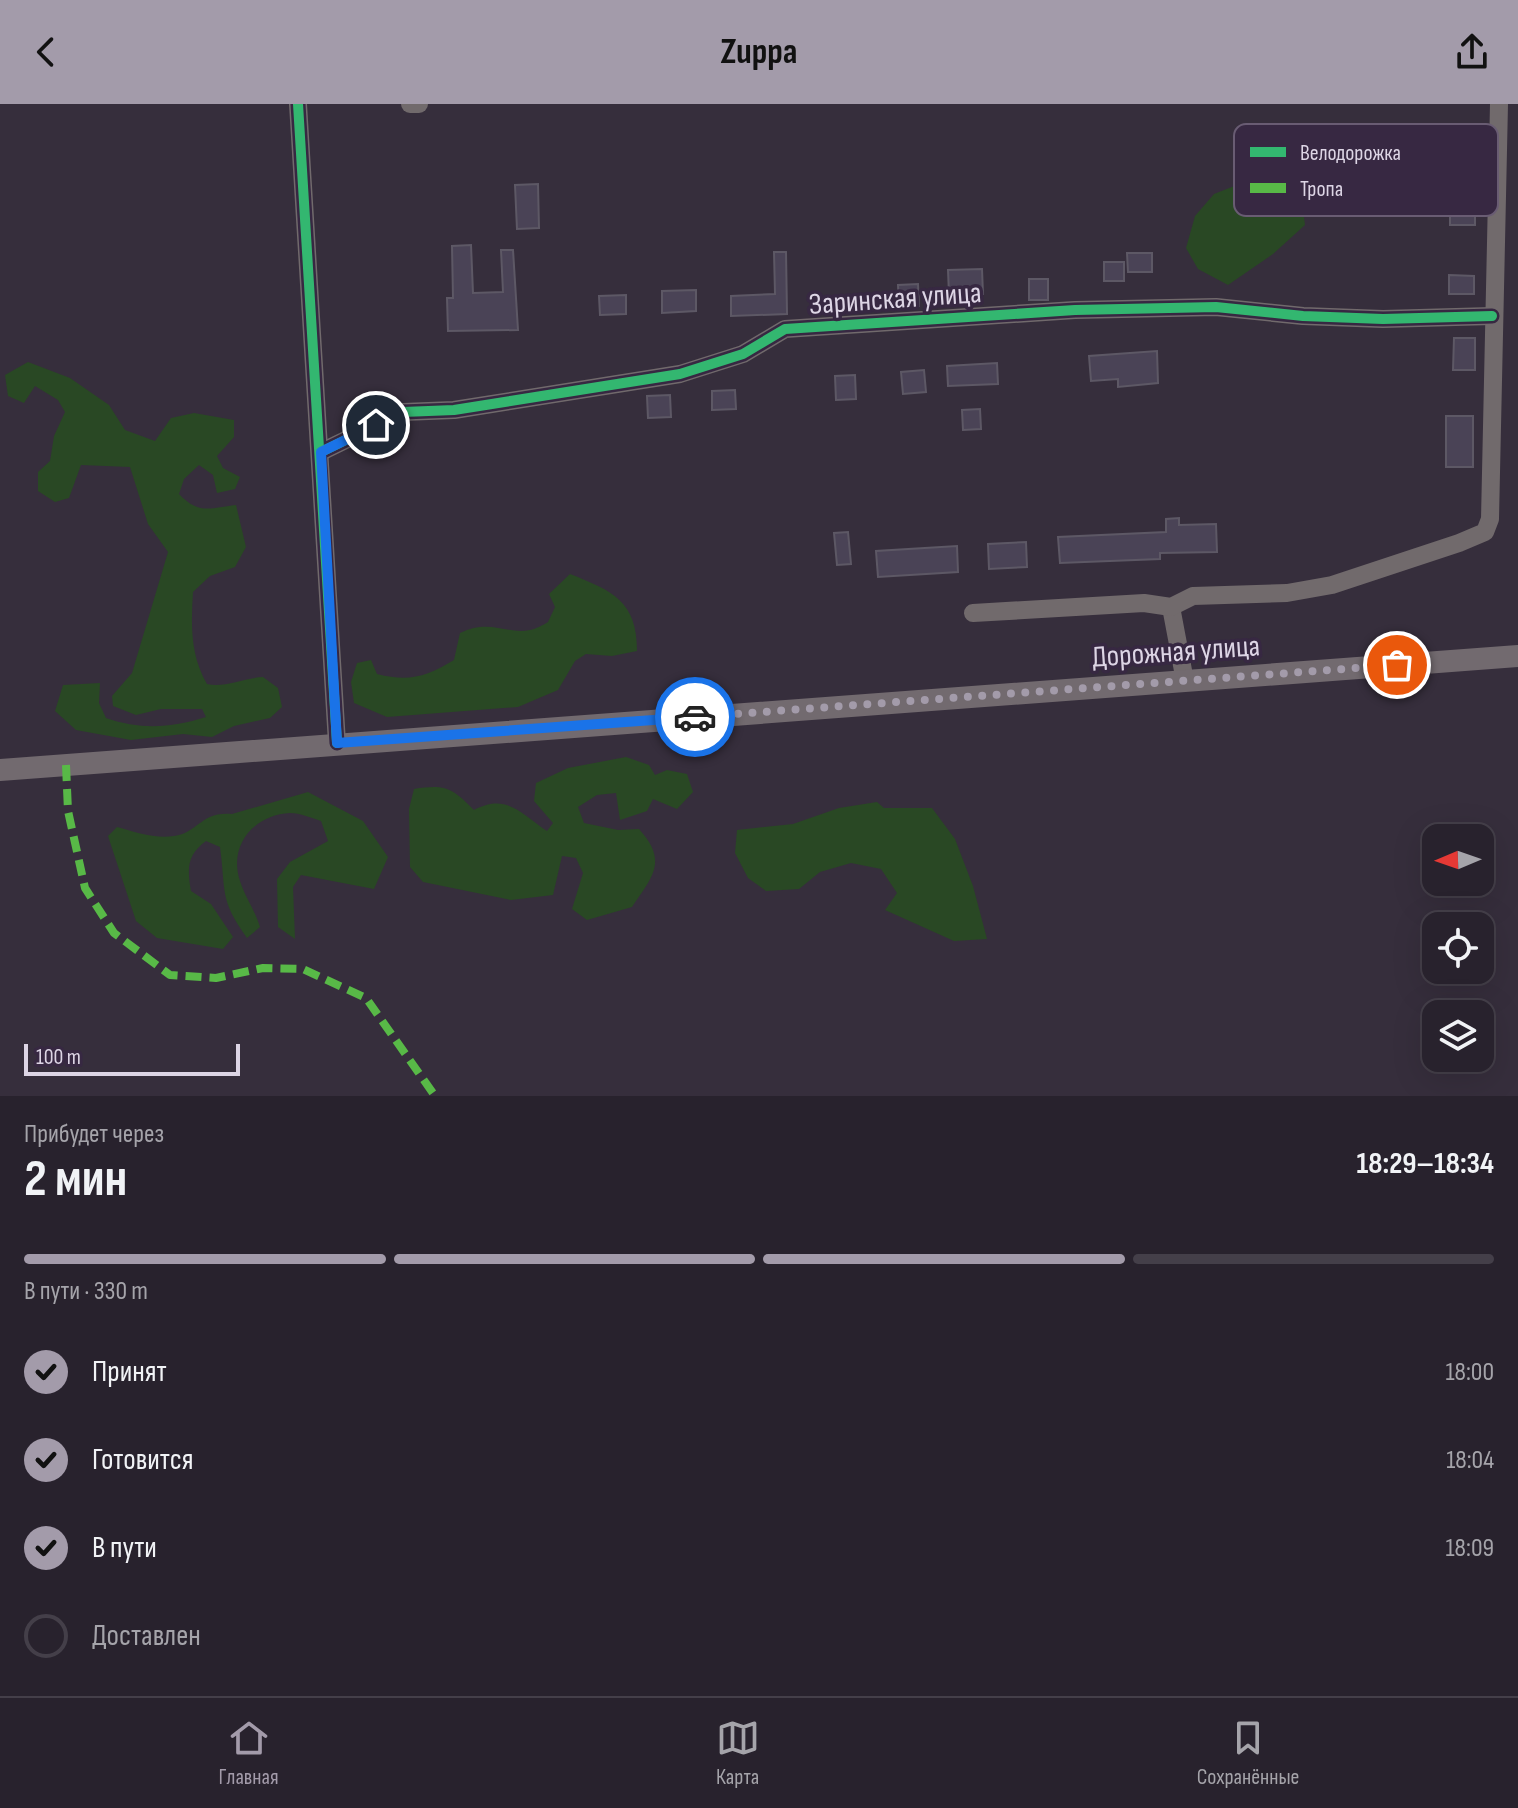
<!DOCTYPE html>
<html lang="ru">
<head>
<meta charset="utf-8">
<style>
  :root { --surface:#28222d; --page:#302a35; --text:#f1f3f6; --muted:#a5a4aa; --line:#443f49; --accent:#a39baa }
  body { margin:0; font-family:"Sofia Sans Condensed",sans-serif; background:var(--page); color:var(--text); height:100vh; display:flex; flex-direction:column; font-size:30px; white-space:nowrap }
  * { box-sizing:border-box; margin:0 }
  p { font-size:26px; color:var(--muted) }
  .icon { flex:none; width:44px; height:44px; fill:none; stroke:currentColor; stroke-width:2; stroke-linecap:round; stroke-linejoin:round }
  .map { position:relative; height:992px; overflow:hidden }
  .side { display:flex; flex-direction:column; background:var(--surface); flex:1 }
  .side>* { flex:none }
  .needle { width:52px; rotate:268deg }
  .buttons { position:absolute; left:1422px; top:720px; display:grid; gap:16px }
  .buttons a { display:grid; place-items:center; width:72px; height:72px; border-radius:16px; background:var(--surface); box-shadow:0 8px 32px #0002,0 0 0 2px var(--line); font-size:40px }
  .scale { position:absolute; left:24px; bottom:20px; width:216px; box-sizing:border-box; padding-left:8px; border:4px solid #ddd5e5; border-top:0; font-size:22px; line-height:28px; white-space:nowrap; color:#ddd5e5; -webkit-text-stroke:6px #372842; paint-order:stroke }
  .pin { position:absolute; display:grid; place-items:center; width:68px; height:68px; color:#fff; margin:-34px; border:4px solid #fff; border-radius:50%; box-shadow:0 2px 8px #0007 }
  .courier { position:absolute; display:grid; place-items:center; width:80px; height:80px; margin:-40px; border:6px solid #1a73e8; border-radius:50%; background:#fff; color:#222; box-shadow:0 2px 10px #0007 }
  .headline em { font-style:normal; font-weight:700 }
  .headline div { display:flex; flex-direction:column-reverse }
  .headline { display:flex; align-items:center; justify-content:space-between; height:136px; padding:0 24px }
  h1 { font-size:52px; font-weight:700; line-height:60px }
  .bar { display:grid; grid-template-columns:repeat(4,1fr); gap:12px 8px; align-content:center; height:96px; padding:0 24px }
  .bar i { height:10px; border-radius:6px; background:var(--line) }
  .bar .selected { background:var(--accent) }
  .bar p { grid-column:span 4 }
  ol { padding:0 24px; list-style:none }
  li { display:flex; align-items:center; gap:24px; height:88px }
  li p { margin-inline-start:auto }
  li .icon { padding:8px; border-radius:50%; background:var(--accent); color:#111; stroke-width:4 }
  li:last-child { color:var(--muted) }
  li i { width:44px; height:44px; border:4px solid var(--line); border-radius:50% }
  header { display:flex; justify-content:space-between; align-items:center; height:104px; padding:0 24px; background:var(--accent); color:#111; font-size:36px; font-weight:700 }
  .tab-bar { display:flex; justify-content:space-around; align-items:center; height:112px; border-top:2px solid var(--line); background:var(--surface); font-size:22px; color:var(--muted) }
  .tab-bar a { display:grid; justify-items:center; gap:4px }
  .tab-bar .selected { color:var(--accent) }
  .map>svg:first-child { display:block }
  .green { fill:#294824 }
  .building { fill:#4a4356; stroke:#5d5865; stroke-width:2 }
  .lines { fill:none; stroke-linecap:round; stroke-linejoin:round }
  .minor { stroke:#716a6c; stroke-width:18 }
  .major { stroke:#726a6f; stroke-width:22 }
  .quiet { stroke:#58b947; stroke-width:8; stroke-dasharray:16 8; stroke-linecap:butt }
  .cycleway-casing { stroke:#372842; stroke-width:15 }
  .cycleway { stroke:#33b770; stroke-width:10 }
  .done { stroke:#a39baa; stroke-width:8; stroke-dasharray:0 14.4 }
  .route { stroke:#1a73e8; stroke-width:10 }
  .labels { text-anchor:middle; stroke-width:7; stroke-linejoin:round; paint-order:stroke }
  .street-label { font-size:30px; fill:#ddd5e5; stroke:#372842 }
  .key { fill:#372842; stroke:#695c73; stroke-width:2 }
  .key-label { font-size:22px; fill:#ddd5e5 }
</style>
</head>
<body>
<header><svg class="icon" aria-label="back" viewBox="0 0 24 24"><path d="M15 5l-7 7 7 7"/></svg>Zuppa<svg class="icon" aria-label="share" viewBox="0 0 24 24"><path d="M12 15V3M7 8l5-5 5 5M5 13v7h14v-7"/></svg></header>
<div class="map">
<svg width="1518" height="992" viewBox="0 0 1518 992">
  <rect width="100%" height="100%" fill="#362e3c"/>
  <g class="green">
    <polygon points="1278,65 1300,80 1305,121 1273,150 1228,181 1198,165 1186,144 1195,112 1214,90"/>
    <path d="M28,258L70,274L109,301L125,326L155,337L171,314L194,309L234,316V333L217,352L223,364L240,373L235,385L217,389L213,371L199,361L184,375L179,390C199,411 210,404 236,401L246,443L235,463L210,472L193,488C191,520 190,551 207,580C225,584 243,574 263,573L278,584L282,603L270,614L234,622L212,633L183,630L131,636L76,626L55,607L63,581L100,579L99,599L106,614C141,626 171,624 206,613L202,605H161L136,611L113,602L112,592L132,569L168,448L148,420L130,363L81,361L69,394L55,398L38,387V368L50,357L54,332L65,308L58,296L35,282L24,299L8,292L5,271Z"/>
    <path d="M570,470C613,487 637,497 637,547L612,552L586,550L575,557L558,586L518,603L387,613L354,599L351,578L357,559L371,556L377,570C409,578 426,573 454,556L460,529C490,514 507,531 530,526C536,525 543,521 548,518L555,503L549,490Z"/>
    <path d="M626,653L649,661L655,671L667,666L687,670L693,688L677,705L653,695L647,707L620,716L616,689L597,691L578,703L584,719L618,726L639,725C668,757 653,772 632,803L587,816L572,805L583,769L576,754L562,752L553,791L511,796L423,778L410,763L409,705L414,685C446,680 452,684 474,706C507,689 520,709 547,727L553,719L534,697L536,679L568,664Z"/>
    <path d="M308,688L363,717L388,753L374,785L301,771L293,783L295,835L278,823L277,775L290,758L328,737L321,717C312,714 300,709 290,709C254,711 228,741 240,777C245,793 255,806 260,823L247,834C219,795 226,788 220,743L206,737C187,751 187,764 191,787L211,800L233,833L223,845L157,834L136,817L108,732L117,723C135,728 155,735 174,732C198,729 201,707 232,710Z"/>
    <polygon points="877,698 884,704 932,704 955,735 973,782 987,835 954,837 885,806 897,789 881,765 851,759 820,768 799,785 766,787 748,774 735,749 737,726 793,720 839,704"/>
  </g>
  <g class="building">
    <polygon points="538,80 539,124 517,125 515,81"/>
    <rect x="1450" y="102" width="25" height="19"/>
    <polygon points="471,141 473,189 503,188 501,146 513,146 518,226 448,227 447,194 453,194 452,142"/>
    <polygon points="774,148 786,148 787,210 731,212 731,192 775,190"/>
    <polygon points="1127,149 1152,149 1152,168 1128,168"/>
    <rect x="1104" y="158" width="20" height="19"/>
    <polygon points="982,165 983,190 949,191 948,166"/>
    <polygon points="1449,171 1474,172 1474,190 1449,190"/>
    <rect x="1029" y="175" width="19" height="21"/>
    <polygon points="918,180 919,202 899,203 898,181"/>
    <polygon points="696,186 696,207 662,209 662,187"/>
    <polygon points="626,191 626,210 600,211 599,192"/>
    <polygon points="1454,234 1475,234 1475,266 1453,266"/>
    <polygon points="1157,247 1158,279 1118,283 1118,275 1091,277 1089,252"/>
    <polygon points="997,259 998,280 948,282 947,262"/>
    <polygon points="924,266 926,288 903,290 901,268"/>
    <polygon points="855,271 856,295 836,296 835,272"/>
    <polygon points="735,286 736,305 712,306 712,287"/>
    <polygon points="670,291 671,313 648,314 647,292"/>
    <polygon points="980,305 981,325 963,326 962,306"/>
    <rect x="1446" y="312" width="27" height="51"/>
    <polygon points="1179,414 1179,421 1216,420 1217,448 1160,449 1160,455 1060,459 1058,433 1166,428 1166,415"/>
    <polygon points="848,428 851,460 837,461 834,429"/>
    <polygon points="1026,438 1027,463 989,465 988,440"/>
    <polygon points="957,442 958,468 878,473 876,447"/>
  </g>
  <g class="lines">
    <g class="minor">
      <polyline points="298,0 337,639"/>
      <polyline points="410,0 419,0"/>
      <polyline points="321,348 403,308 454,306 680,270 743,250 785,225 1075,206 1216,203 1303,212 1383,215 1492,212"/>
      <polyline points="1171,503 1185,577"/>
      <polyline points="973,509 1144,499 1171,503 1193,492 1287,489 1332,481 1459,439 1485,428 1490,415 1499,0"/>
    </g>
    <polyline class="major" points="0,666 1518,552"/>
    <polyline class="quiet" points="66,661 68,707 85,784 114,829 170,871 216,874 263,864 303,865 366,894 435,992"/>
    <g class="cycleway-casing">
      <g id="cycleway">
        <polyline points="298,0 337,639"/>
        <polyline points="321,348 403,308 454,306 680,270 743,250 785,225 1075,206 1216,203 1303,212 1383,215 1492,212"/>
      </g>
    </g>
    <use href="#cycleway" class="cycleway"/>
  </g>
  <g class="lines">
    <polyline class="done" points="695,613 1397,561"/>
    <polyline class="route" points="376,321 321,348 337,639 695,613"/>
  </g>
  <g class="labels">
    <g class="street-label">
      <text transform="translate(895 194) rotate(-4)" y="10">Заринская улица</text>
      <text transform="translate(1176 547) rotate(-4)" y="10">Дорожная улица</text>
    </g>
  </g>
  <rect x="1234" y="20" width="264" height="92" rx="12" class="key"/>
  <rect x="1250" y="43" width="36" height="10" fill="#33b770"/>
  <rect x="1250" y="79" width="36" height="10" fill="#58b947"/>
  <g class="key-label">
    <text x="1300" y="56">Велодорожка</text>
    <text x="1300" y="92">Тропа</text>
  </g>
</svg>
<div class="buttons">
<a><svg class="needle" viewBox="-14 -14 28 28"><path d="M0-13l5 13h-10z" fill="#e53935"/><path d="M0 13l5-13h-10z" fill="#a5a4aa"/></svg></a>
<a><svg class="icon" aria-label="locate" viewBox="0 0 24 24"><circle cx="12" cy="12" r="6"/><path d="M12 2v4M12 18v4M2 12h4M18 12h4"/></svg></a>
<a><svg class="icon" aria-label="layers" viewBox="0 0 24 24"><path d="M12 4l9 5-9 5-9-5zM3 14l9 5 9-5"/></svg></a>
</div>
<div class="scale">100 m</div>
<div class="pin" style="left:1397px;top:561px;background:#ea580c"><svg class="icon" aria-label="bag" viewBox="0 0 24 24"><path d="M5 8h14l-1 12H6zM9 8a3 3 0 0 1 6 0"/></svg></div>
<div class="pin" style="left:376px;top:321px;background:#1f2937"><svg class="icon" aria-label="home" viewBox="0 0 24 24"><path d="M3 11l9-7 9 7M6 9v11h12V9"/></svg></div>
<div class="courier" style="left:695px;top:613px"><svg class="icon" aria-label="car" viewBox="0 0 24 24"><path d="M5 17H2v-5l4-1 3-4h7l3 4 3 1v5h-3M9 17h6M6 11h13"/><circle cx="7" cy="17" r="2"/><circle cx="17" cy="17" r="2"/></svg></div>
</div>
<section class="side">
<div class="headline"><div><h1>2 мин</h1><p>Прибудет через</p></div><em>18:29–18:34</em></div>
<div class="bar"><i class="selected"></i><i class="selected"></i><i class="selected"></i><i></i><p>В пути · 330 m</p></div>
<ol>
<li><svg class="icon" aria-label="check" viewBox="0 0 24 24"><path d="M5 12l5 5 9-10"/></svg>Принят<p>18:00</p></li>
<li><svg class="icon" aria-label="check" viewBox="0 0 24 24"><path d="M5 12l5 5 9-10"/></svg>Готовится<p>18:04</p></li>
<li><svg class="icon" aria-label="check" viewBox="0 0 24 24"><path d="M5 12l5 5 9-10"/></svg>В пути<p>18:09</p></li>
<li><i></i>Доставлен</li>
</ol>
</section>
<nav class="tab-bar">
<a class="selected"><svg class="icon" aria-label="home" viewBox="0 0 24 24"><path d="M3 11l9-7 9 7M6 9v11h12V9"/></svg>Главная</a>
<a><svg class="icon" aria-label="map" viewBox="0 0 24 24"><path d="M3 6l6-2 6 2 6-2v14l-6 2-6-2-6 2zM9 4v14M15 6v14"/></svg>Карта</a>
<a><svg class="icon" aria-label="saved" viewBox="0 0 24 24"><path d="M7 4h10v16l-5-4-5 4z"/></svg>Сохранённые</a>
</nav>
</body>
</html>
